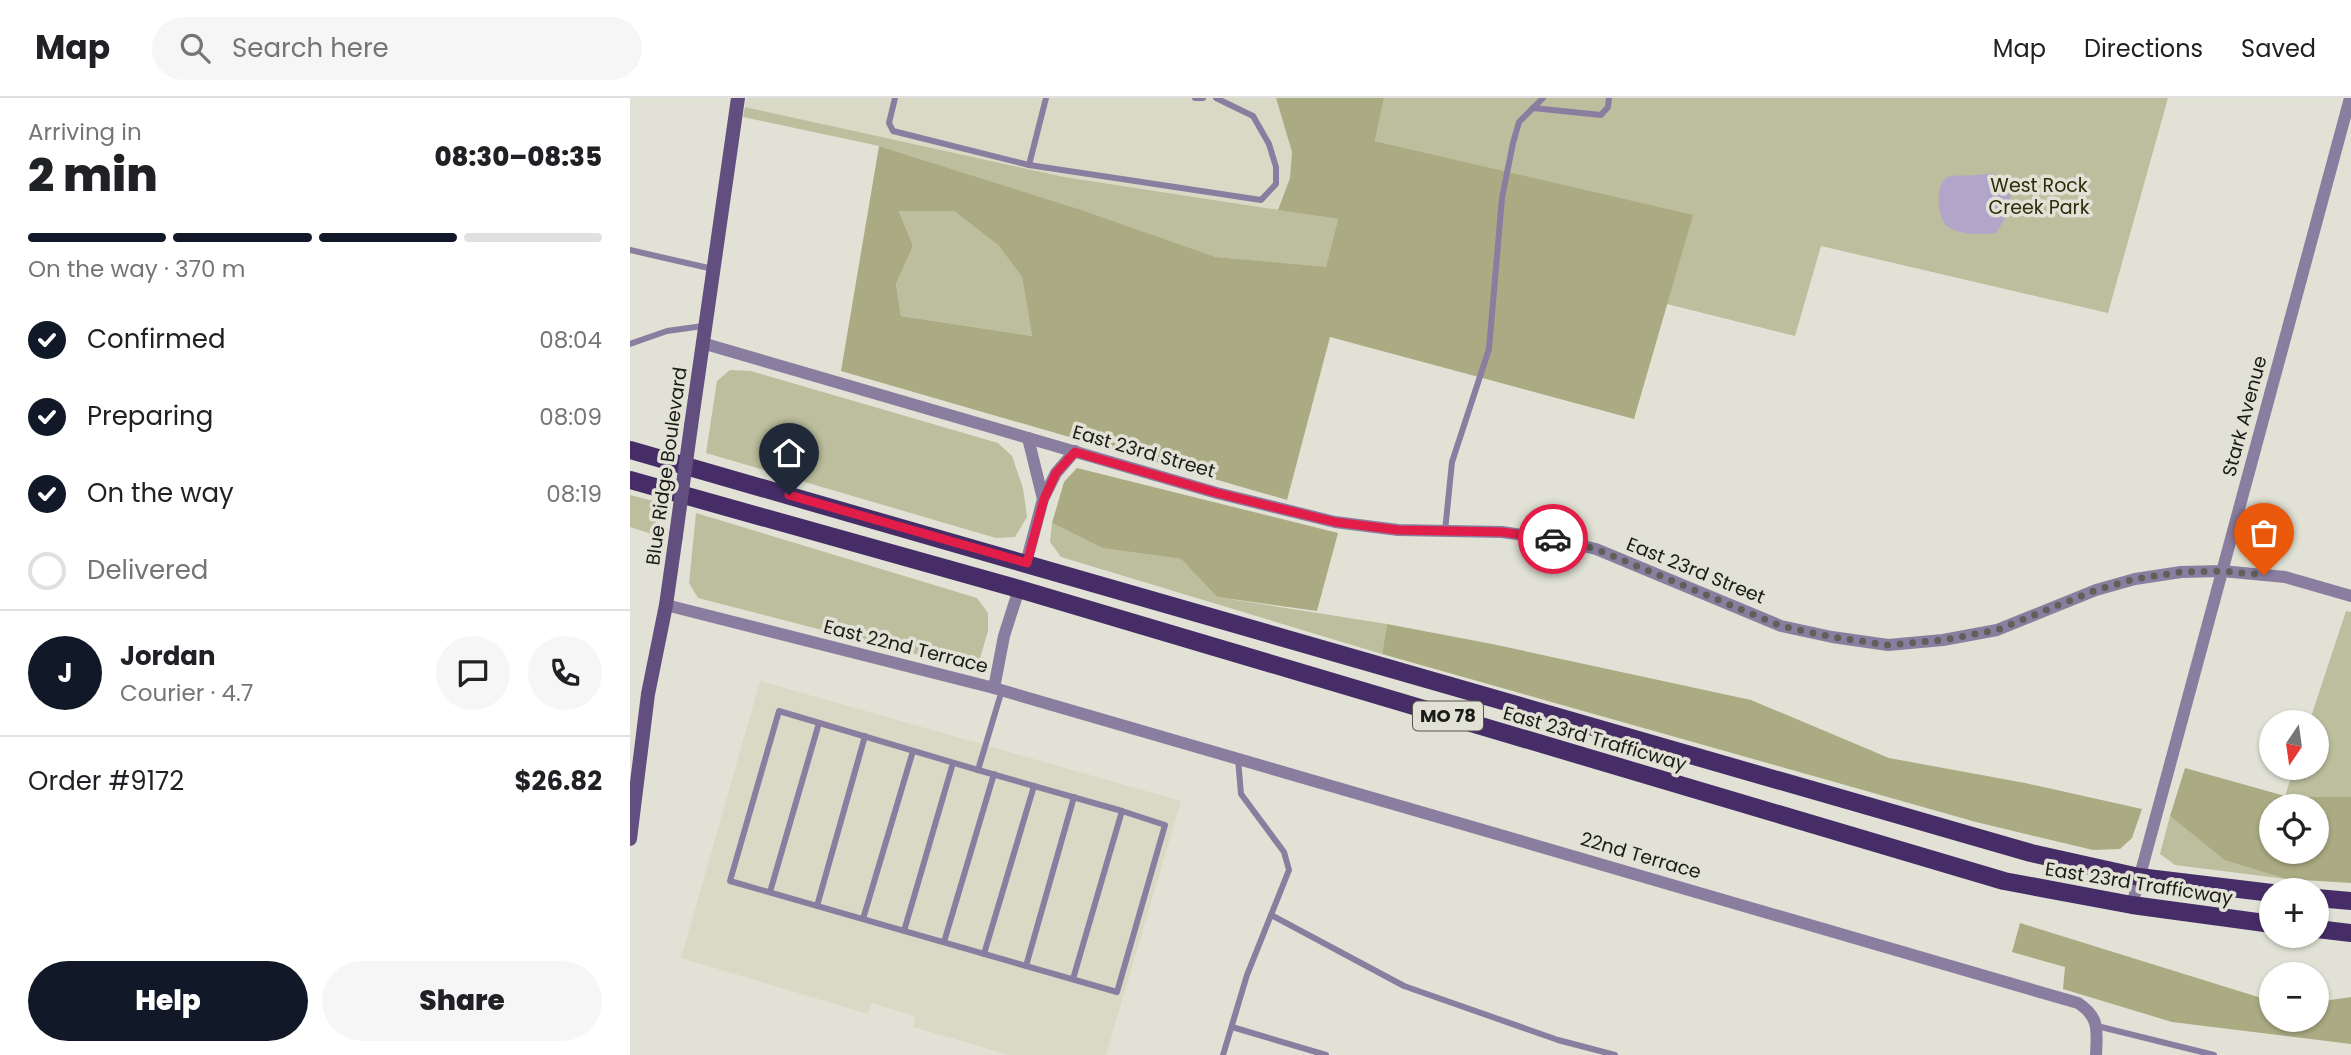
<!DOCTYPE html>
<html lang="en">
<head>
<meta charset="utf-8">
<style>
  :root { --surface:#fff; --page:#f6f6f6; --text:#202124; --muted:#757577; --line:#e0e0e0; --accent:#111827 }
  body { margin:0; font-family:Poppins,sans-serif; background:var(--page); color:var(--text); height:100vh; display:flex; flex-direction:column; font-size:26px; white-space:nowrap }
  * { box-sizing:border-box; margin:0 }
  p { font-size:23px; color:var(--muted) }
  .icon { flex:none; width:38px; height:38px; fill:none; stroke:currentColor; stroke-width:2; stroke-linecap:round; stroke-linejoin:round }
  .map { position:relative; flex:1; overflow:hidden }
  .details { display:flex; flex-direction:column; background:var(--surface); width:630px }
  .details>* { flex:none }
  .needle { width:46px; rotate:193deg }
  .tools { position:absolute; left:1629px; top:612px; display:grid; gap:14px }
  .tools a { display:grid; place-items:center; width:70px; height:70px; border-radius:50%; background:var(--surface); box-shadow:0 2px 5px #0004; font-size:35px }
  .pin { position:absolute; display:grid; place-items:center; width:60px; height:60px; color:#fff; margin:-72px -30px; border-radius:50% 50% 50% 0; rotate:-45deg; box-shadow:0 0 7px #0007 }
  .pin .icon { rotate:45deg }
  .courier { position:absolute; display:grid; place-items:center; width:70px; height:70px; margin:-35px; border:5px solid #e11d48; border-radius:50%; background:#fff; color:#222; box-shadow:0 2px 9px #0007 }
  .head em { font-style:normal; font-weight:800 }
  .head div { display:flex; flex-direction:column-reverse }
  .head { display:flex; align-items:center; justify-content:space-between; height:119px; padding:0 28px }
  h1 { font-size:46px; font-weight:800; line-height:52px }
  .bar { display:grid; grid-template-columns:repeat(4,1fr); gap:10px 7px; align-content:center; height:84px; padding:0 28px }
  .bar i { height:9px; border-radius:5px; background:var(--line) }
  .bar .active { background:var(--accent) }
  .bar p { grid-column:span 4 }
  .line { display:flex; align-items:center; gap:18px; padding:0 28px; border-top:2px solid var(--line) }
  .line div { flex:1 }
  .round { display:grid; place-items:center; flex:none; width:74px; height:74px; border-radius:37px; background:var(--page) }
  ol { padding:0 28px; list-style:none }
  li { display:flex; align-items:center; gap:21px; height:77px }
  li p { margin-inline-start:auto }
  li .icon { padding:7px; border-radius:50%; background:var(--accent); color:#fff; stroke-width:4 }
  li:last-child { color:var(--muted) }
  li i { width:38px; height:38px; border:4px solid var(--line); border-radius:50% }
  .cta { display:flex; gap:14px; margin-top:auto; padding:14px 28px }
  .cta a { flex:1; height:80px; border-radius:42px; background:var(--accent); color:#fff; font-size:28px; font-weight:800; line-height:80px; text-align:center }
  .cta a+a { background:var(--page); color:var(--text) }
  header { display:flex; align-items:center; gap:42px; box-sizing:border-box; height:98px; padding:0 35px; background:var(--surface); border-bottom:2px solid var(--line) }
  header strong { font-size:33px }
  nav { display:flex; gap:38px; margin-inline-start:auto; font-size:24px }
  .search { width:490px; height:63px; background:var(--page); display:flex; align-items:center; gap:18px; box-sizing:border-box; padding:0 24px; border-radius:38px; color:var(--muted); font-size:26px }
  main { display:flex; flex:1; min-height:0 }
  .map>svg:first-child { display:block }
  .built { fill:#d9dac5 }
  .green { fill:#bcbe9e }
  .forest { fill:#aaab83; fill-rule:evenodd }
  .water { fill:#b2a5ca }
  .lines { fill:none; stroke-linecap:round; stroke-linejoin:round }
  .service { stroke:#8a7ea0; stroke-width:6 }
  .minor { stroke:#8a7ea0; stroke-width:12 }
  .secondary { stroke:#624f7f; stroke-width:14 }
  .primary { stroke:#462d67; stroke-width:18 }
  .secondary-bridge { stroke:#624f7f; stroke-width:14 }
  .done { stroke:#606059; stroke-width:7; stroke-dasharray:0 12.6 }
  .route { stroke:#e11d48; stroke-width:9 }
  .labels { text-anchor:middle; stroke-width:7; stroke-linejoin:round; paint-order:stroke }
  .shield { fill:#e1e2d5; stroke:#56564f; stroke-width:2 }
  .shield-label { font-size:18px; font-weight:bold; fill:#1a1a16 }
  .park-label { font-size:19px; fill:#2c2c0a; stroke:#e1e2d5 }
  .street-label { font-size:19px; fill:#1a1a16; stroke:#e1e2d5 }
</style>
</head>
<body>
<header>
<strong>Map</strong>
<div class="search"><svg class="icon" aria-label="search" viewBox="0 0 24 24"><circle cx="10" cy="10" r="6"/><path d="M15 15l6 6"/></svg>Search here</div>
<nav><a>Map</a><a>Directions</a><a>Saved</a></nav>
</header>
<main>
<section class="details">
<div class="head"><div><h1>2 min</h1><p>Arriving in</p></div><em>08:30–08:35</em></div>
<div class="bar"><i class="active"></i><i class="active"></i><i class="active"></i><i></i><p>On the way · 370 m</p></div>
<ol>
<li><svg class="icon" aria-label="check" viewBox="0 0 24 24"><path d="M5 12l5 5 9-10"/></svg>Confirmed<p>08:04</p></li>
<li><svg class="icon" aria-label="check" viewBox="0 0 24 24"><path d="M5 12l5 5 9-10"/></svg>Preparing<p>08:09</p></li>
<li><svg class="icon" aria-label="check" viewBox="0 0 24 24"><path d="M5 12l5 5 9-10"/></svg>On the way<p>08:19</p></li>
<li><i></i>Delivered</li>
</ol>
<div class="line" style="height:126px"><b class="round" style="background:var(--accent);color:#fff">J</b><div><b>Jordan</b><p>Courier · 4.7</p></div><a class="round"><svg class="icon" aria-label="chat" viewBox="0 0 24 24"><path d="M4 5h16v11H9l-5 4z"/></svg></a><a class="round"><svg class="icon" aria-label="phone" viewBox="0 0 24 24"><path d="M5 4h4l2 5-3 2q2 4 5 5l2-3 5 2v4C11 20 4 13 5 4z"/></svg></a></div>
<div class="line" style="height:91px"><div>Order #9172</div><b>$26.82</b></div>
<div class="cta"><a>Help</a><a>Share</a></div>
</section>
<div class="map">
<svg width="1721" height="957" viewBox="0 0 1721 957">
  <rect width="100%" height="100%" fill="#e1e2d5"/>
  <g class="built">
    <polygon points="117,0 646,0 662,54 660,80 648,112 434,79 115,9"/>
    <polygon points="130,583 551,703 476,957 379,957 283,929 285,918 241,905 238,916 51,860"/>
  </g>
  <g class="green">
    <polygon points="754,0 1538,0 1478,215 1191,148 1165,238 1037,206 1062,118 745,43"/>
    <polygon points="115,9 434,79 708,121 696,170 586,159 452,112 249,48 113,19"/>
    <polygon points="269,113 324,113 368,147 392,179 402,238 271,218 266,186 283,148"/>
    <polygon points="100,272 121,273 368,345 382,358 393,390 397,419 385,439 366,440 76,355 87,283"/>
    <polygon points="0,397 27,404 25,437 0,429"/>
    <polygon points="66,415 347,500 358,515 358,533 348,567 335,569 68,500 59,485"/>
    <polygon points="422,425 472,450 551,461 587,499 757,526 752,556 431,459 420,444"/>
    <polygon points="1716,513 1721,514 1721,699 1655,698 1664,670 1687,670 1687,625 1679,625"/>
    <polygon points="1540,718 1594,762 1656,781 1545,767 1530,756"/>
  </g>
  <g class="forest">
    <path d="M646,0H754L745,43L1063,117L1004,321L700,239L657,402L211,273L249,48L452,112L586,159L696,169L708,121L648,112L660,80L662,54ZM269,113H324L368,147L392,179L402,238L271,218L266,186L283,148Z"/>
    <polygon points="447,370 708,435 687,513 587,499 551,461 472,450 422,425 434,384"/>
    <polygon points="757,526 862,546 1121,602 1259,660 1395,685 1512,711 1502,740 1490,751 1463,752 1346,724 752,556"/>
    <path d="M1555,670L1655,698L1721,699V785L1656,781L1594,762L1540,718ZM1642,709H1687V754H1642Z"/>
    <polygon points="1390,825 1641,903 1642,922 1687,922 1687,904 1721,899 1721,946 1542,924 1433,891 1435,869 1382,854"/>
  </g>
  <path class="water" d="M1361,75L1379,83C1383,106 1379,115 1366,135C1351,137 1331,137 1318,129C1307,121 1304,85 1318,79C1325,76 1347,79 1361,75Z"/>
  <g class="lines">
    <g class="service">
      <polyline points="265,0 259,25 263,33 399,67 416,0"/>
      <polyline points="565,0 573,0"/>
      <polyline points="903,10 971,17 978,9 979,0"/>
      <polyline points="399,67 631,102 646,86 646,69 639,46 623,18 586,0"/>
      <polyline points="0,152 83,171"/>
      <polyline points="0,246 37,233 73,228"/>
      <polyline points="815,433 822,364 859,251 872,100 883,45 889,24 913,0"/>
      <polyline points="372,592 348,672 149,613 100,783 487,894 535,727 492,713"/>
      <polyline points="348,672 492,713 443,881"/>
      <polyline points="140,794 189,625"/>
      <polyline points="187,808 235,638"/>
      <polyline points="641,817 774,888 928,942 985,957"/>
      <polyline points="233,821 283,653"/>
      <polyline points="274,833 323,665"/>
      <polyline points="314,844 364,676"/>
      <polyline points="354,856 404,688"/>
      <polyline points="396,868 444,699"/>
      <polyline points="1467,928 1584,957"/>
      <polyline points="602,929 696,957"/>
      <polyline points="593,957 617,877 659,772 654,754 611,696 608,661"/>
    </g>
    <g class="minor">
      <polyline points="72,245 587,395 705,424 768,432 872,434 927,442 966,451 1151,528 1202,539 1258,547 1313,542 1367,532 1466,492 1505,481 1551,474 1592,473 1655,479 1721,498"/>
      <polyline points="413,401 426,375 445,353"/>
      <polyline points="396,465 413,401 398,340"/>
      <path d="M36,507L364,590L1448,905C1470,919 1467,933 1466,957"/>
      <polyline points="364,590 374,538 389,491"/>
      <polyline points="1502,807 1720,0"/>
    </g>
    <g class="secondary">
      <polyline points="61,328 108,0"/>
      <polyline points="0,741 18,596 36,507 46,437"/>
    </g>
    <g class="primary">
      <polyline points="0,352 1401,755 1509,779 1642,795"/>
      <polyline points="0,382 389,491 1374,783 1502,807 1642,826"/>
      <polyline points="1687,800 1721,803"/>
      <polyline points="1687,831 1721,835"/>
    </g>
    <polyline class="secondary-bridge" points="46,437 61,328"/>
  </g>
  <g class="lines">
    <polyline class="done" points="923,441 966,451 1151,528 1202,539 1258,547 1313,542 1367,532 1466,492 1505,481 1551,474 1592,473 1634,477"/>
    <polyline class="route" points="159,397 397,465 414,401 426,375 445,354 587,395 705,424 768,432 872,434 923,441"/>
  </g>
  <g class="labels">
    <rect class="shield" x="783" y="603.5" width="70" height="29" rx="5"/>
    <g class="shield-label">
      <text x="818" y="624">MO 78</text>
    </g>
    <g class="park-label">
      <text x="1409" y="94">West Rock<tspan x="1409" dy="22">Creek Park</tspan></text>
    </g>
    <g class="street-label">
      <text transform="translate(1614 318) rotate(-75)" y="7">Stark Avenue</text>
      <text transform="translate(514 353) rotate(16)" y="7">East 23rd Street</text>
      <text transform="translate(36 368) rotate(-82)" y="7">Blue Ridge Boulevard</text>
      <text transform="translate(1066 472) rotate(22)" y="7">East 23rd Street</text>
      <text transform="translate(276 548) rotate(14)" y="7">East 22nd Terrace</text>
      <text transform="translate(965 640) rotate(16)" y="7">East 23rd Trafficway</text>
      <text transform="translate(1011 757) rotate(16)" y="7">22nd Terrace</text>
      <text transform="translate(1509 785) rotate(9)" y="7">East 23rd Trafficway</text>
    </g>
  </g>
</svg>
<div class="tools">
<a><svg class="needle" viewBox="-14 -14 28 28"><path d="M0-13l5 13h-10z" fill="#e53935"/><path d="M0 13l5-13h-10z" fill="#757577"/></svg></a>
<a><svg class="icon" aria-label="locate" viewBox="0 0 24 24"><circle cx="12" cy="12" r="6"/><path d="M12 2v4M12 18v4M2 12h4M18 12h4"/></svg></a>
<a>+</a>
<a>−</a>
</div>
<div class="pin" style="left:1634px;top:477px;background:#ea580c"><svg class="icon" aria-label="bag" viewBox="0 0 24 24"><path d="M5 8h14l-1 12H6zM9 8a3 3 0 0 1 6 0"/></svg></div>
<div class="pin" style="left:159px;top:397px;background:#1f2937"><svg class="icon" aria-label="home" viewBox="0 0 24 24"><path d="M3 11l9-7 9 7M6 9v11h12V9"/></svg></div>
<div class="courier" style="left:923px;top:441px"><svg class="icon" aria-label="car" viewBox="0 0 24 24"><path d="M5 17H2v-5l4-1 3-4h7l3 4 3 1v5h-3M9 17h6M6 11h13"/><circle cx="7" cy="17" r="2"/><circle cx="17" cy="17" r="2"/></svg></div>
</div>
</main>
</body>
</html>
